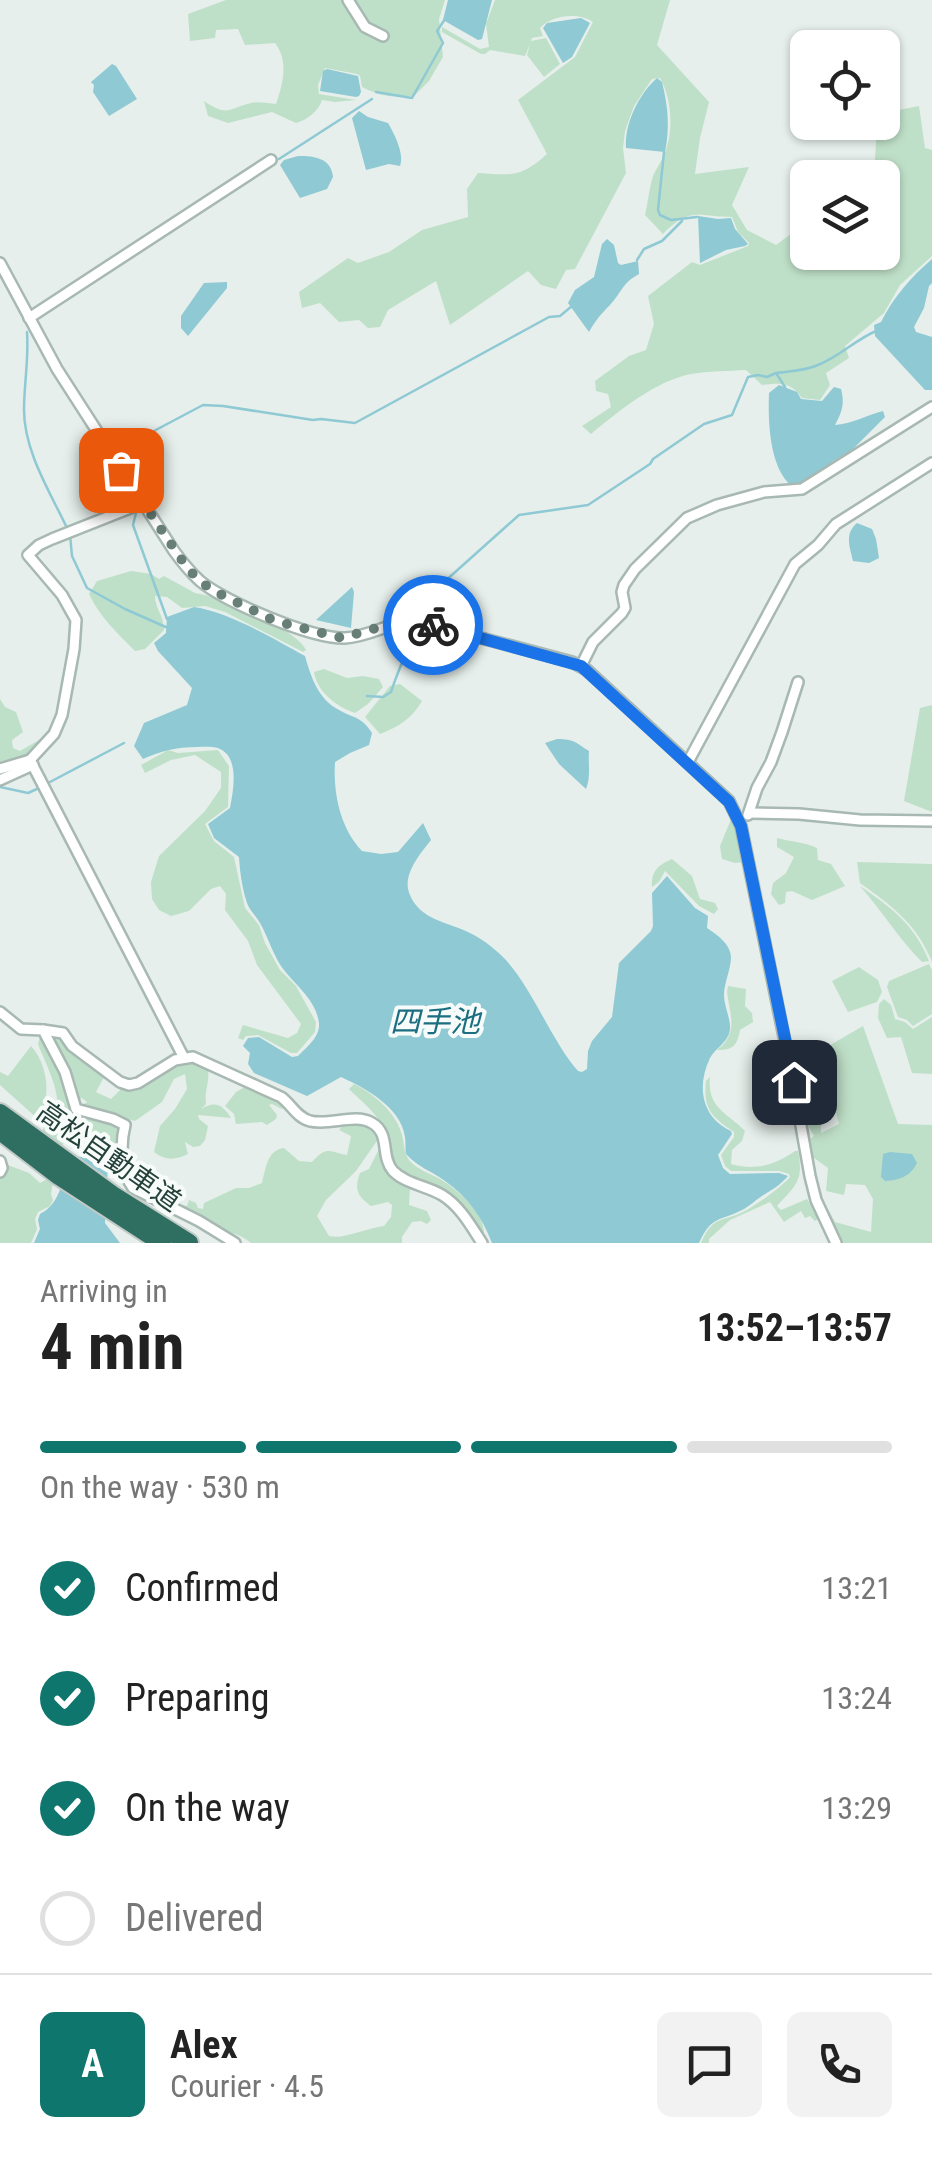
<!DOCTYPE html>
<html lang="en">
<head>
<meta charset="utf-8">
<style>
  :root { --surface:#fff; --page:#f2f2f2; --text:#222; --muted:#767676; --line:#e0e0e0; --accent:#0f766e }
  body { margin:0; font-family:"Roboto Condensed","Noto Sans JP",sans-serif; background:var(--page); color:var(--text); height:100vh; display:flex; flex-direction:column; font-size:38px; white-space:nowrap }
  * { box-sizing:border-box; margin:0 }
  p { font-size:32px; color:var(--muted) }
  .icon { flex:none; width:55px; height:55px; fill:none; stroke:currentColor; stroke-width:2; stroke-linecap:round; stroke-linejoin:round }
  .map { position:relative; height:1243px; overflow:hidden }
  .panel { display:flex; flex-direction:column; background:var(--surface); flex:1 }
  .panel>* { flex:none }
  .buttons { position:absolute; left:790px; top:30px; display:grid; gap:20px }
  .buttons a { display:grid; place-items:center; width:110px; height:110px; border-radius:15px; background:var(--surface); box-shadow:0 2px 8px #0004; font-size:50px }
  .pin { position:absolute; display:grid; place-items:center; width:85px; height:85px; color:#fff; margin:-42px; border-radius:20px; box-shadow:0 5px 15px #0006 }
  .courier { position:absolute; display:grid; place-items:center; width:100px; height:100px; margin:-50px; border:8px solid #1a73e8; border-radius:50%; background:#fff; color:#222; box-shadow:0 2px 12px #0007 }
  .overview em { font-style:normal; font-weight:700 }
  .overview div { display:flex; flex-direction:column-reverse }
  .overview { display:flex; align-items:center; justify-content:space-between; height:170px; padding:0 40px }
  h1 { font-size:65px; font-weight:700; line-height:75px }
  .bar { display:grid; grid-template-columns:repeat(4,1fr); gap:15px 10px; align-content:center; height:120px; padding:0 40px }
  .bar i { height:12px; border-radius:8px; background:var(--line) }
  .bar .active { background:var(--accent) }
  .bar p { grid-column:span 4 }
  .line { display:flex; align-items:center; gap:25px; padding:0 40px; border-top:2px solid var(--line) }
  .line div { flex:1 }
  .round { display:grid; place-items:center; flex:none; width:105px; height:105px; border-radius:15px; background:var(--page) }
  ol { padding:0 40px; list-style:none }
  li { display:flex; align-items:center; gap:30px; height:110px }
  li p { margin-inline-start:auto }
  li .icon { padding:10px; border-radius:50%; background:var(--accent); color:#fff; stroke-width:4 }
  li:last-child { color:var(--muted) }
  li i { width:55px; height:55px; border:5px solid var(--line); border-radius:50% }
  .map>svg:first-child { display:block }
  .green { fill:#bfe0c8 }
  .water { fill:#8ec9d4 }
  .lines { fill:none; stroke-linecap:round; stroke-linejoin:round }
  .stream { stroke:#8ec9d4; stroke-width:2.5 }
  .street-casing { stroke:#a8b8b2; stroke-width:14 }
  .highway-casing { stroke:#c2cac8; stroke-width:22 }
  .street { stroke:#fff; stroke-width:9 }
  .highway { stroke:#2f6f62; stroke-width:18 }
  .done { stroke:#687f78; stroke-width:10; stroke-dasharray:0 18 }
  .route { stroke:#1a73e8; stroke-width:12 }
  .labels { text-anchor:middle; stroke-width:8; stroke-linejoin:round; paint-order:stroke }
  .street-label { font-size:28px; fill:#24423a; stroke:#f7fbf9 }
  .water-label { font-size:30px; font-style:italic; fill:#1c6f80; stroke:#f7fbf9 }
</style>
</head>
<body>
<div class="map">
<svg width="932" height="1243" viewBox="0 0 932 1243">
  <rect width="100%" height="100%" fill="#e6efeb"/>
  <g class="green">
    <path d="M226,0H445L439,19L443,57L429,81L414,96C394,98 380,96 362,87L360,76L357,74L325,68L318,85L319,94L356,100L335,102L322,100C319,111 307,120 296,123L272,112L228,123L208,116L204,101C228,117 227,109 251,103C258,101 268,103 276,104C283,84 289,61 275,43L245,45L238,29L216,30L215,38L190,41L188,14Z"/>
    <path d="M495,0H670L657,45L709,102L700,138L695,174L749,167L732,205L747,230L776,245L807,222L808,252H882V178L874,177L877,123L882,122L883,113L919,106L925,148L932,150V256L900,285L884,313L845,346L849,358L826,373L830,385L820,400L802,398C790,381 779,383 762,385L746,370C728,371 709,371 691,374C655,381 619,411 591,434L582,426L611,407L608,394L596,391L595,381L629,356L646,350L654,324L648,296L692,262L700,265L748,246L749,243L738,232L732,217C697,217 691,206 663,234L645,215C648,203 649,189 653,176C656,169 661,162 664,155C674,132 672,99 660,78L652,79L634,106L625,131L623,148L626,173L575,269L566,270L556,289L541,285L528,271L450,325L436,281L388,310L380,327L368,328L359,320L339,322L320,303L302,308L299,292L348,258L358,263L389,252L422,230L468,217L467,189L478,173C513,175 520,178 547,154L518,100L575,57L593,22C578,12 552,15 540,28L543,36L532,38L531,41L546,38L560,64L544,77L527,55L530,44L525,56L490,50L485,54H481L442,32V27L480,49L489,47L486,24Z"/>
    <path d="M131,571L151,574L159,579L164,576L195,593L209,596C231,606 298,630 306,650L303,652L225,612L205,606L182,608L167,597L155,596C155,608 164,616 164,630L145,649L135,651C118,634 99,616 89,594L97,581Z"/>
    <path d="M324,669L347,678L363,676L379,679L383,687L368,704L355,713C337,707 317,692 314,672Z"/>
    <path d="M400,684L422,701C411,719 400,726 380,734L365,717L390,686Z"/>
    <polygon points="0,699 5,707 16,712 23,732 12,740 13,748 20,751 39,740 40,744 21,758 12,771 0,775"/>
    <polygon points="932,705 932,812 904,801 920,708"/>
    <polygon points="168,750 178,753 218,750 229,766 228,807 205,824 214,841 234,857 245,908 259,925 265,943 280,970 296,986 316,1022 315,1032 297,1053 291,1053 258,1035 246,1036 243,1040 238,1038 243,1025 288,1038 297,1033 301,1024 257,965 248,941 225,910 226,894 220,886 211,889 189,911 171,916 159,910 152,899 151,882 159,856 205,811 221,788 221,772 195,755 171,760 145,773 141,765"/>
    <polygon points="732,817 744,862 735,863 722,859 720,846"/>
    <path d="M777,838C791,842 805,842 817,848L818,860L831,864L845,886L812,900L792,891L786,892L785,903L779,905L771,894L773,883L786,873L794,857L777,847Z"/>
    <path d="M672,859L692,876L700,899L715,903L718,909L714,914L699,906L665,871L659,882L652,887C651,871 658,865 672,859Z"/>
    <path d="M857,862L932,864V962C917,924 892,906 860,883Z"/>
    <path d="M860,886C892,908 914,924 929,961L922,962C899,939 882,911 860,886Z"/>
    <polygon points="929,964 932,970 932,1014 913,1026 907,1020 898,1017 887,987 889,981"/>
    <polygon points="859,967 878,980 882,992 877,1002 848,1012 832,981"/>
    <path d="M728,986L746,989L745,1006L752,1013L753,1022L740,1030C737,1045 734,1050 717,1050C739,1033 730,1016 727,992Z"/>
    <polygon points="884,999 891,1005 895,1019 905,1022 913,1029 932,1017 932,1074 912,1073 901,1037 887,1038 878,1018 879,1004"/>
    <polygon points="863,1026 898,1124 932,1125 932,1243 842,1243 821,1201 825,1204 835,1222 871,1232 873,1199 865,1185 846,1184 844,1195 826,1191 828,1168 810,1155 809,1140 814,1136 805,1120 811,1119 814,1113 819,1112 821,1116 821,1133 839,1124 820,1051"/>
    <path d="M51,1035L59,1038L105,1075L96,1092L111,1099L123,1087L133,1089C162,1074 174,1051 208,1069C210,1082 204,1091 206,1104L201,1109C214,1101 222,1103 231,1118L198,1115L199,1119L208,1126L205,1140L200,1146L193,1147L185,1142L188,1154C176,1160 165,1161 154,1152L160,1126L175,1109L187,1089L185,1074L174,1079L162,1102L135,1121L81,1106L87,1102L82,1098L76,1101Z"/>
    <path d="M43,1036L61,1071L70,1097V1111L64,1125L63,1147L60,1148L42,1131L46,1125H54C65,1097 48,1070 38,1044L40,1037Z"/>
    <path d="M31,1046C48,1065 52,1097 38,1119L0,1085V1072L8,1076Z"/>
    <path d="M710,1077C707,1109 727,1112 745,1131L742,1141L732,1150L731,1164C755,1171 775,1165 795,1151H798C804,1181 796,1185 777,1206L781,1210L807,1199L819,1219L815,1221L810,1216L805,1218L801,1211L784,1222L770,1202L730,1220L709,1239V1243H701C714,1214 721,1223 745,1211C758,1204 780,1188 790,1177L789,1174L779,1171H731L725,1166L721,1155L734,1137V1132C711,1116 703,1109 706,1081Z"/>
    <path d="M354,1084C374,1094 396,1112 402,1135C405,1147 403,1155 413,1164C421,1171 431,1174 440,1179C458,1190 484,1212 484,1233L480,1235L461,1207L394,1168C388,1156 389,1147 386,1135C382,1117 362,1102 349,1089Z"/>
    <polygon points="245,1087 284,1106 282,1109 272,1104 269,1105 277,1115 276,1119 267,1125 262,1122 236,1124 234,1114 225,1106 236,1092"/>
    <path d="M75,1114L118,1127C121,1137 117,1142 110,1147C101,1133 84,1131 73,1118Z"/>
    <path d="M344,1124L371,1127L379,1138L356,1171L326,1200L317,1216L329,1236C343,1240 366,1228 384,1226L391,1217L392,1205L388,1202L371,1206C357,1196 354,1189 360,1173L369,1169L380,1147C383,1171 390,1175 410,1187L409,1205L427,1211L431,1220L427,1224L421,1221L412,1222L402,1237V1243H251C240,1233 225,1232 213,1225C198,1216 183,1209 167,1203L187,1206L189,1200L196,1203L198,1208L203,1209L204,1203L236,1188H249L262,1183C266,1168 267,1150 284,1148L299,1161L312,1162C327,1145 329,1152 347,1155L351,1136L339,1130Z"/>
    <polygon points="0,1162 29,1173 40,1183 49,1178 53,1181 51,1194 53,1200 50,1206 38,1212 35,1219 37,1229 31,1243 0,1243"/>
  </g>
  <g class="water">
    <polygon points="448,0 492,0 482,39 478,40 443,20"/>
    <polygon points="581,18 590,23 572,57 563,63 543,28 547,23"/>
    <polygon points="112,64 116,66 137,99 109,116 93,92 94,85 91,82"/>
    <polygon points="327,69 358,76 361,92 359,96 356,97 320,91 323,71"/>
    <path d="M657,78L662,82C668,106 670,128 665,152L626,148C624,124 639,94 657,78Z"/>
    <path d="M359,111L368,117L388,123C394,133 405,155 400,166L389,164L366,170L352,118Z"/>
    <path d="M298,156C315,156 331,158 333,177L327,189L300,198L280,165L284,160Z"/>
    <polygon points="698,216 718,219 731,218 735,229 748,244 745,246 726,250 700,263"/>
    <path d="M607,239L614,245L618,263L621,265L638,261L639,274C622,283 622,292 610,305C601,314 595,321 589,332L568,303L575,290L594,277L602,244Z"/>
    <path d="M932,259V283L929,286L924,308L914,327L916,332L932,337V390H925L875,336L874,325L881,322C893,298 911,277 932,259Z"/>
    <polygon points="227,282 227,288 188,336 181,328 181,316 204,283"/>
    <path d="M779,385L797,392L801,399L822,401L834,387L841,389C845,404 842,412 835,425C851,424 867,415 883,411L885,417L850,452L833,461L807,483L793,487C769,469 768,421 769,393Z"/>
    <path d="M857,523L872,529L876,539L879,558L869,563L853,561C850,547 844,534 857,523Z"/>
    <polygon points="352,587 354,592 351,628 316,620"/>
    <path d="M194,607C229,612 274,639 305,656C311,677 318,699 339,710C355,719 361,716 372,733L369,745L350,753L335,762C333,793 340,828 362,851L381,854L398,852L423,823L431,840C420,854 401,876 410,895C419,917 441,921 461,929C472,933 485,941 494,949C528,975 548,1037 578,1071L582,1072L587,1069L588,1051L592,1041L612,1017L619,963L651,931L653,926L652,893L667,876L695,908L708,916L707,928C717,935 730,943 731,957C731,969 724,983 724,995C724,1008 733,1022 729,1034C725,1044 715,1049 710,1058C696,1087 702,1118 731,1131L732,1134L718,1155L723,1168L730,1174L779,1173L788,1176C779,1186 773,1189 762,1196C755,1200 749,1207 742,1210C719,1222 712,1215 699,1243H492C482,1217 468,1197 445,1181C430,1170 419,1168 406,1154C405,1149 406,1143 405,1137C401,1107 365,1088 341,1077L307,1096L254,1073L248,1064L250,1053L243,1046L248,1038L259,1037L292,1057L298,1056C306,1048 320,1037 319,1024C317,999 293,984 281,966C272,952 268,937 260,923C256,916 250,911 247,903C242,888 240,872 239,857L214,838L208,824L230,808C233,792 240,758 220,749C214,746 204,747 197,747C176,747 161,751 143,759L134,746L144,723L187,705L192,688L158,651L154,643L166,633L167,617Z"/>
    <path d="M557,739C575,739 576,743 589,751C588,764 591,777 586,789L559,764L545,743Z"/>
    <path d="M890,1152L912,1154L917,1163C910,1177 899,1180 885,1181L881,1177L883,1154Z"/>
    <path d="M68,1155L108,1161L105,1223L120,1243H34L40,1229L38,1220L40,1214C62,1203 63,1177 68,1155Z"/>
  </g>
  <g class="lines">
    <g class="stream">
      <polyline points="376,92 412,98 443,43 437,31 445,19"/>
      <polyline points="664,152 658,210 660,215 671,220 697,217"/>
      <polyline points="279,159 372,99"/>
      <polyline points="637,260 644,249 662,241 682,221"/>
      <polyline points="42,304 57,294"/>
      <path d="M27,332C29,358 24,384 24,410C24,451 50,492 67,528"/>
      <path d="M776,373C789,371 805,371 818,365C839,357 855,340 876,331"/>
      <polyline points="140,486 117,452 118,450 203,405 223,406 313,420 321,419 355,423 549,317 560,316 572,306"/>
      <polyline points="136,513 133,525 167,619"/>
      <polyline points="70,535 72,556 87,588 125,609 168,628"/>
      <polyline points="416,615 415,608 519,515 588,505 650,464 653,459 704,424 732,415 748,377 758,375 767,377 776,373 785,387"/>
      <path d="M367,696L383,697L391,692C398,670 408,651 414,629"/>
      <polyline points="50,782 124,743"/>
      <polyline points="0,787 28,793 39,788"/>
      <polyline points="93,1136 104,1140 107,1152 105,1164"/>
    </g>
    <g class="street-casing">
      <g id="street">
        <polyline points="348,0 365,27 383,36"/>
        <path d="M0,263L57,369L174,551C182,562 190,572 200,581C225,602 312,639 345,638C368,637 389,623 413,620L572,662L587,670L729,801L741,826L793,1081L810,1176L816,1200L836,1243"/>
        <polyline points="29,318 271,160"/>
        <polyline points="581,666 593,642 622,613 625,608 622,592 624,585 635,569 687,518 717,505 764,492 802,489 932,407"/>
        <polyline points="30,760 184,1058"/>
        <polyline points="688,762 795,564 818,545 836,524 932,463"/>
        <polyline points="0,769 30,760 54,734 62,715 74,649 76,620 62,595 28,555 39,545 52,539 143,503"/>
        <polyline points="0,780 33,765"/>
        <polyline points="750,813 799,814 860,820 932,821"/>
        <polyline points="748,815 757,788 771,762 782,732 798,682"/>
        <path d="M0,1012L21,1029L43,1030L65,1072L76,1109L113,1119L125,1125C120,1144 121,1172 133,1188L199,1221L235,1243"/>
        <path d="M43,1030L63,1033L72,1046L120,1082L129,1085L138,1083L175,1060L193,1057L281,1097C291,1104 297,1118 310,1121C329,1126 355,1113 372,1123C391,1134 380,1156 393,1171C406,1184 427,1186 442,1195C460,1206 471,1226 482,1243"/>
        <polyline points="0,1161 2,1168 0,1172"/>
      </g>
    </g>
    <g class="highway-casing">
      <g id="highway">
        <polyline points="0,1113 114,1196 189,1243"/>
        <polyline points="0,1131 59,1176 162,1243"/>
      </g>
    </g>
    <use href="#street" class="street"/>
    <use href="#highway" class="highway"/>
  </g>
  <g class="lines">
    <polyline class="done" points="121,470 188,569 202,583 222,595 275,621 342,638 397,622 413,620 433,625"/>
    <polyline class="route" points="433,625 581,666 729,802 741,826 794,1082"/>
  </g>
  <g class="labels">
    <g class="street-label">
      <text transform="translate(109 1156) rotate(35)" y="10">高松自動車道</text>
    </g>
    <g class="water-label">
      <text x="435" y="1032">四手池</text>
    </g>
  </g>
</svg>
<div class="buttons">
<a><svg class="icon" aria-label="locate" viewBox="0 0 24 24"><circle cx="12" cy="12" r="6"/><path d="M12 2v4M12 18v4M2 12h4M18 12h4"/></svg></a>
<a><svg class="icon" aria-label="layers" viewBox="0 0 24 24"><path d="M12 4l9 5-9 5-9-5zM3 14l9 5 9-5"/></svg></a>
</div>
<div class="pin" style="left:121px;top:470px;background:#ea580c"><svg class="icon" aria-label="bag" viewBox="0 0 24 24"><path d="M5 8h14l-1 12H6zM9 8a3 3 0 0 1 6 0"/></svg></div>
<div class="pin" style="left:794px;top:1082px;background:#1f2937"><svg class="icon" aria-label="home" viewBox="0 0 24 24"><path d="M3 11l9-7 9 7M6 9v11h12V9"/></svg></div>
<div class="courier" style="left:433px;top:625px"><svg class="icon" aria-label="bike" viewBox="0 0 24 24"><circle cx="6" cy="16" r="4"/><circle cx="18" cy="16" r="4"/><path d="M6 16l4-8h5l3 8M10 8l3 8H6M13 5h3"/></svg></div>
</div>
<section class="panel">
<div class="overview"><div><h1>4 min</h1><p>Arriving in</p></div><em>13:52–13:57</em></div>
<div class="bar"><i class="active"></i><i class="active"></i><i class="active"></i><i></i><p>On the way · 530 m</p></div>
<ol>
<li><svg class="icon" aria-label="check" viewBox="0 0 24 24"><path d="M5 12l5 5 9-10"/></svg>Confirmed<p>13:21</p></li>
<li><svg class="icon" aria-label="check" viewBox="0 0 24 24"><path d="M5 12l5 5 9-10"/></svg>Preparing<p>13:24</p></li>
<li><svg class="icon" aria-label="check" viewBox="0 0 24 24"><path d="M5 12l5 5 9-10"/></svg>On the way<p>13:29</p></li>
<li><i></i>Delivered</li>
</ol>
<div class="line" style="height:180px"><b class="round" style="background:var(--accent);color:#fff">A</b><div><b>Alex</b><p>Courier · 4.5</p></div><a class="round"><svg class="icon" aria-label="chat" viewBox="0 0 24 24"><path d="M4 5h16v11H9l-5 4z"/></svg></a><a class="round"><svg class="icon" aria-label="phone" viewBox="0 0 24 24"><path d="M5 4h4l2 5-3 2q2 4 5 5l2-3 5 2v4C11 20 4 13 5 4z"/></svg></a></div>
</section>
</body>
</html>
